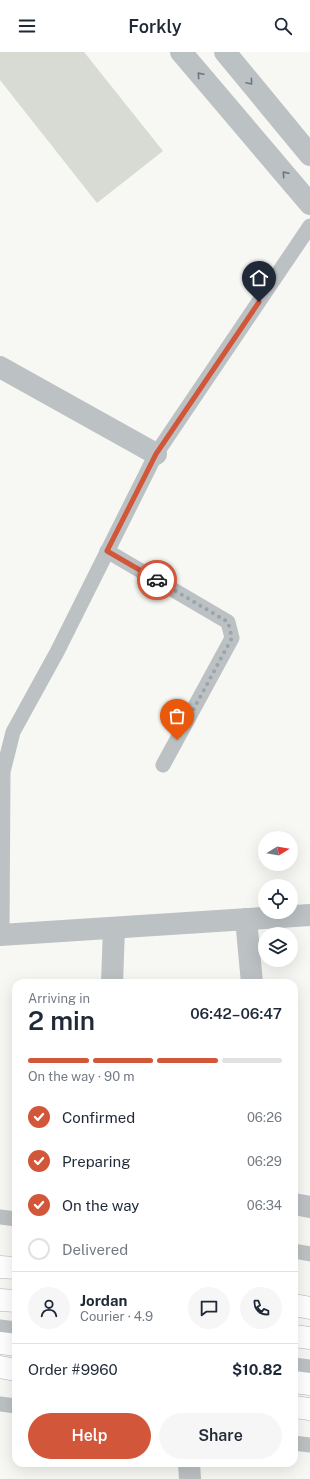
<!DOCTYPE html>
<html lang="en">
<head>
<meta charset="utf-8">
<style>
  :root { --surface:#fff; --page:#f6f6f7; --text:#1f2937; --muted:#747a83; --line:#e0e1e3; --accent:#d25639 }
  body { margin:0; font-family:"Public Sans",sans-serif; background:var(--page); color:var(--text); height:100vh; display:flex; flex-direction:column; font-size:15px; white-space:nowrap }
  * { box-sizing:border-box; margin:0 }
  p { font-size:13px; color:var(--muted) }
  .icon { flex:none; width:22px; height:22px; fill:none; stroke:currentColor; stroke-width:2; stroke-linecap:round; stroke-linejoin:round }
  .map { position:relative; flex:1; overflow:hidden }
  .sheet { position:absolute; left:12px; top:927px; width:286px; height:488px; display:flex; flex-direction:column; background:var(--surface); border-radius:12px; box-shadow:0 4px 16px #0002 }
  .sheet>* { flex:none }
  .needle { width:26px; rotate:79deg }
  .fabs { position:absolute; left:258px; top:779px; display:grid; gap:8px }
  .fabs a { display:grid; place-items:center; width:40px; height:40px; border-radius:50%; background:var(--surface); box-shadow:0 4px 16px #0002; font-size:20px }
  .pin { position:absolute; display:grid; place-items:center; width:34px; height:34px; color:#fff; margin:-41px -17px; border-radius:50% 50% 50% 0; rotate:-45deg; box-shadow:0 0 4px #0007 }
  .pin .icon { rotate:45deg }
  .courier { position:absolute; display:grid; place-items:center; width:40px; height:40px; margin:-20px; border:3px solid #d25639; border-radius:50%; background:#fff; color:#222; box-shadow:0 1px 5px #0007 }
  .overview em { font-style:normal; font-weight:600 }
  .overview div { display:flex; flex-direction:column-reverse }
  .overview { display:flex; align-items:center; justify-content:space-between; height:68px; padding:0 16px }
  h1 { font-size:26px; font-weight:600; line-height:30px }
  .bar { display:grid; grid-template-columns:repeat(4,1fr); gap:6px 4px; align-content:center; height:48px; padding:0 16px }
  .bar i { height:5px; border-radius:3px; background:var(--line) }
  .bar .on { background:var(--accent) }
  .bar p { grid-column:span 4 }
  .line { display:flex; align-items:center; gap:10px; padding:0 16px; border-top:1px solid var(--line) }
  .line div { flex:1 }
  .round { display:grid; place-items:center; flex:none; width:42px; height:42px; border-radius:21px; background:var(--page) }
  ol { padding:0 16px; list-style:none }
  li { display:flex; align-items:center; gap:12px; height:44px }
  li p { margin-inline-start:auto }
  li .icon { padding:4px; border-radius:50%; background:var(--accent); color:#fff; stroke-width:4 }
  li:last-child { color:var(--muted) }
  li i { width:22px; height:22px; border:2px solid var(--line); border-radius:50% }
  .cta { display:flex; gap:8px; margin-top:auto; padding:8px 16px }
  .cta a { flex:1; height:46px; border-radius:24px; background:var(--accent); color:#fff; font-size:16px; font-weight:600; line-height:46px; text-align:center }
  .cta a+a { background:var(--page); color:var(--text) }
  header { display:flex; justify-content:space-between; align-items:center; height:52px; padding:0 16px; background:var(--surface); font-size:18px; font-weight:600 }
  .map>svg:first-child { display:block }
  .green { fill:#d7dbd4 }
  .lines { fill:none; stroke-linecap:round; stroke-linejoin:round }
  .primary-casing { stroke:#b0b5b8; stroke-width:23 }
  .service { stroke:#bcc1c4; stroke-width:15 }
  .minor { stroke:#bcc1c4; stroke-width:22 }
  .primary { stroke:#fff; stroke-width:22 }
  .oneway { stroke:#697882 }
  .done { stroke:#9ba4aa; stroke-width:4; stroke-dasharray:0 7.2 }
  .route { stroke:#d25639; stroke-width:5 }
</style>
</head>
<body>
<header><svg class="icon" aria-label="menu" viewBox="0 0 24 24"><path d="M4 6h16M4 12h16M4 18h16"/></svg>Forkly<svg class="icon" aria-label="search" viewBox="0 0 24 24"><circle cx="10" cy="10" r="6"/><path d="M15 15l6 6"/></svg></header>
<div class="map">
<svg width="310" height="1427" viewBox="0 0 310 1427">
  <rect width="100%" height="100%" fill="#f7f7f4"/>
  <polygon class="green" points="0,0 84,0 163,99 97,151 0,28"/>
  <g class="lines">
    <g class="primary-casing">
      <g id="primary">
        <polyline points="0,1215 16,1216"/>
        <polyline points="0,1248 16,1249"/>
        <polyline points="294,1253 310,1256"/>
        <polyline points="294,1284 310,1286"/>
        <polyline points="0,1291 16,1293"/>
        <polyline points="0,1315 16,1318"/>
        <polyline points="294,1330 310,1332"/>
        <polyline points="294,1355 310,1357"/>
      </g>
    </g>
    <g class="service">
      <polyline points="107,499 228,570 232,586 163,713"/>
      <polyline points="2,883 3,720 13,680 57,600 156,402 310,174"/>
      <polyline points="0,1165 16,1167"/>
      <polyline points="294,1199 310,1202"/>
      <polyline points="0,1275 16,1277"/>
      <polyline points="294,1313 310,1315"/>
      <polyline points="0,1352 16,1354"/>
      <polyline points="294,1391 310,1393"/>
    </g>
    <g class="minor">
      <polyline points="181,0 310,152"/>
      <polyline points="225,0 310,103"/>
      <polyline points="0,315 156,402"/>
      <polyline points="246,867 252,931"/>
      <polyline points="0,883 310,863"/>
      <polyline points="112,931 114,876"/>
      <polyline points="294,1152 310,1155"/>
      <polyline points="189,1411 190,1427"/>
    </g>
    <use href="#primary" class="primary"/>
  </g>
  <defs><path id="oneway-chevron" d="M-2-3.5L2.5 0L-2 3.5" fill="none" stroke-width="1.6" stroke-linecap="round" stroke-linejoin="round"/></defs>
  <g class="oneway">
    <use href="#oneway-chevron" transform="translate(200 23) rotate(-131)"/>
    <use href="#oneway-chevron" transform="translate(250 30) rotate(50)"/>
    <use href="#oneway-chevron" transform="translate(285 122) rotate(-131)"/>
  </g>
  <g class="lines">
    <polyline class="done" points="157,528 228,570 232,586 177,688"/>
    <polyline class="route" points="157,528 107,499 156,402 259,250"/>
  </g>
</svg>
<div class="fabs">
<a><svg class="needle" viewBox="-14 -14 28 28"><path d="M0-13l5 13h-10z" fill="#e53935"/><path d="M0 13l5-13h-10z" fill="#747a83"/></svg></a>
<a><svg class="icon" aria-label="locate" viewBox="0 0 24 24"><circle cx="12" cy="12" r="6"/><path d="M12 2v4M12 18v4M2 12h4M18 12h4"/></svg></a>
<a><svg class="icon" aria-label="layers" viewBox="0 0 24 24"><path d="M12 4l9 5-9 5-9-5zM3 14l9 5 9-5"/></svg></a>
</div>
<div class="pin" style="left:177px;top:688px;background:#ea580c"><svg class="icon" aria-label="bag" viewBox="0 0 24 24"><path d="M5 8h14l-1 12H6zM9 8a3 3 0 0 1 6 0"/></svg></div>
<div class="pin" style="left:259px;top:250px;background:#1f2937"><svg class="icon" aria-label="home" viewBox="0 0 24 24"><path d="M3 11l9-7 9 7M6 9v11h12V9"/></svg></div>
<div class="courier" style="left:157px;top:528px"><svg class="icon" aria-label="car" viewBox="0 0 24 24"><path d="M5 17H2v-5l4-1 3-4h7l3 4 3 1v5h-3M9 17h6M6 11h13"/><circle cx="7" cy="17" r="2"/><circle cx="17" cy="17" r="2"/></svg></div>
<section class="sheet">
<div class="overview"><div><h1>2 min</h1><p>Arriving in</p></div><em>06:42–06:47</em></div>
<div class="bar"><i class="on"></i><i class="on"></i><i class="on"></i><i></i><p>On the way · 90 m</p></div>
<ol>
<li><svg class="icon" aria-label="check" viewBox="0 0 24 24"><path d="M5 12l5 5 9-10"/></svg>Confirmed<p>06:26</p></li>
<li><svg class="icon" aria-label="check" viewBox="0 0 24 24"><path d="M5 12l5 5 9-10"/></svg>Preparing<p>06:29</p></li>
<li><svg class="icon" aria-label="check" viewBox="0 0 24 24"><path d="M5 12l5 5 9-10"/></svg>On the way<p>06:34</p></li>
<li><i></i>Delivered</li>
</ol>
<div class="line" style="height:72px"><a class="round"><svg class="icon" aria-label="person" viewBox="0 0 24 24"><circle cx="12" cy="8" r="4"/><path d="M4 21q1-7 8-7t8 7"/></svg></a><div><b>Jordan</b><p>Courier · 4.9</p></div><a class="round"><svg class="icon" aria-label="chat" viewBox="0 0 24 24"><path d="M4 5h16v11H9l-5 4z"/></svg></a><a class="round"><svg class="icon" aria-label="phone" viewBox="0 0 24 24"><path d="M5 4h4l2 5-3 2q2 4 5 5l2-3 5 2v4C11 20 4 13 5 4z"/></svg></a></div>
<div class="line" style="height:52px"><div>Order #9960</div><b>$10.82</b></div>
<div class="cta"><a>Help</a><a>Share</a></div>
</section>
</div>
</body>
</html>
